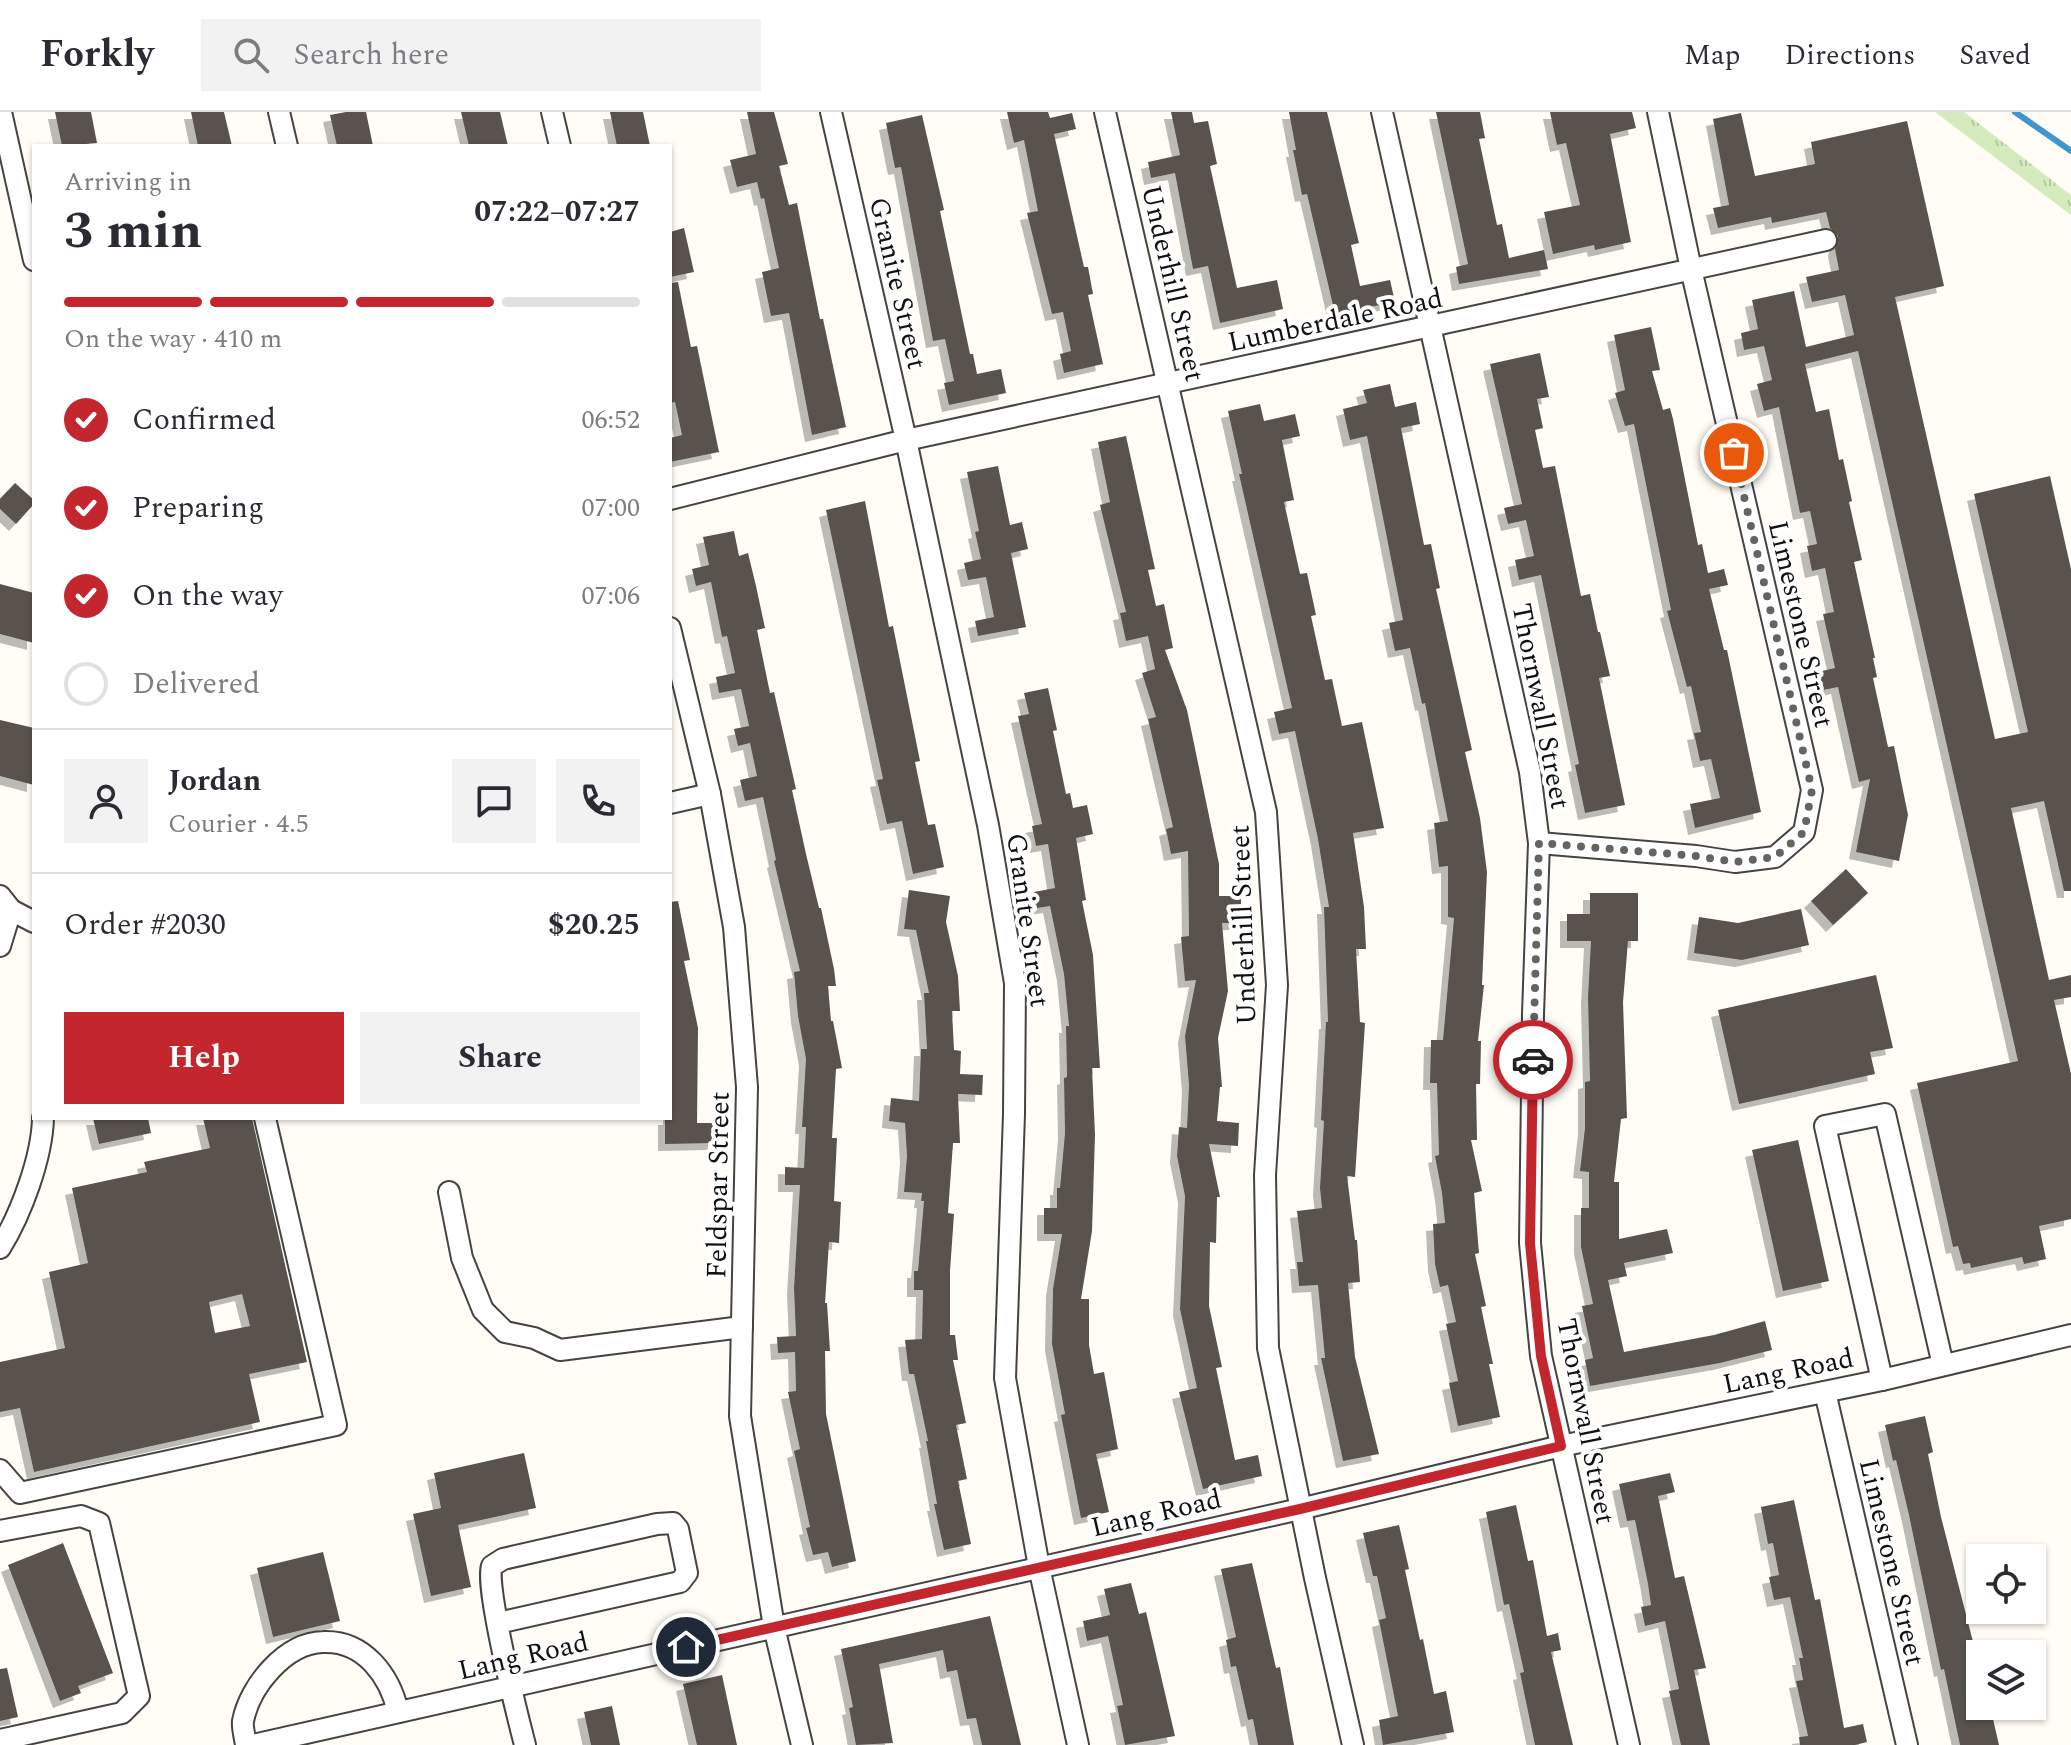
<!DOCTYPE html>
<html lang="en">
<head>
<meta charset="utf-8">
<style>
  :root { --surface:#fff; --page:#f2f2f3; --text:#2b2b33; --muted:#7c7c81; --line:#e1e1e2; --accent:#c4262e }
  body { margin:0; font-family:Spectral,serif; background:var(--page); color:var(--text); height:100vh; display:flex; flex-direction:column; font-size:30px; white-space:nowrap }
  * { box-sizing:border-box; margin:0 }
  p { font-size:26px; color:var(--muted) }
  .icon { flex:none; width:44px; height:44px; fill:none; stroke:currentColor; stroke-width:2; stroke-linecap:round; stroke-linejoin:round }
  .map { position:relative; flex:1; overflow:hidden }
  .drawer { position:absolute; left:32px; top:32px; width:640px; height:976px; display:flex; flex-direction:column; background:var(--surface); border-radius:0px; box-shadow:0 2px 6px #0004 }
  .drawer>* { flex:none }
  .buttons { position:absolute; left:1966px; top:1432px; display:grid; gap:16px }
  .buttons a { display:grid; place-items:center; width:80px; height:80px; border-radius:0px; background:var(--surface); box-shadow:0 2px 6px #0004; font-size:40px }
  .pin { position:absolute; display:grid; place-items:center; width:68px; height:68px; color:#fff; margin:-34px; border:4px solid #fff; border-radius:50%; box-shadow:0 2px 8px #0007 }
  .courier { position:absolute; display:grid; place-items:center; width:80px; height:80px; margin:-40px; border:6px solid #c4262e; border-radius:50%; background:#fff; color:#222; box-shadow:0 2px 10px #0007 }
  .head em { font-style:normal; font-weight:700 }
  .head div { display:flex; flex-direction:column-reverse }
  .head { display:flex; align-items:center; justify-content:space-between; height:136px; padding:0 32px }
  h1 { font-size:52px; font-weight:700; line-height:60px }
  .bar { display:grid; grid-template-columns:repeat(4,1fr); gap:12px 8px; align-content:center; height:96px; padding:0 32px }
  .bar i { height:10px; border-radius:6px; background:var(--line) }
  .bar .selected { background:var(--accent) }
  .bar p { grid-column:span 4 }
  .line { display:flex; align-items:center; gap:20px; padding:0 32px; border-top:2px solid var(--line) }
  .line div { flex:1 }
  .round { display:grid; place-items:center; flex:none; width:84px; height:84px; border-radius:0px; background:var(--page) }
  ol { padding:0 32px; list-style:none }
  li { display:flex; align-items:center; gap:24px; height:88px }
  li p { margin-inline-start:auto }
  li .icon { padding:8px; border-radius:50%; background:var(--accent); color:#fff; stroke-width:4 }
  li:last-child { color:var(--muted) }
  li i { width:44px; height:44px; border:4px solid var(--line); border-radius:50% }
  .cta { display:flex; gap:16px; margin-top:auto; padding:16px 32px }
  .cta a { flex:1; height:92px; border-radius:0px; background:var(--accent); color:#fff; font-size:32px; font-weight:700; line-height:92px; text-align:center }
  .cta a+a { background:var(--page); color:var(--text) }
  header { display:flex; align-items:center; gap:48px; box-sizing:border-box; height:112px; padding:0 40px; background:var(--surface); border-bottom:2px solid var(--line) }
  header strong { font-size:38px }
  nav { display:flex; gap:44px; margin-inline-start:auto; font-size:28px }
  .search { width:560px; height:72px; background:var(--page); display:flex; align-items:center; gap:20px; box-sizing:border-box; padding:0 28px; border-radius:0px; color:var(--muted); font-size:30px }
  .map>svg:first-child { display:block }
  .grass { fill:url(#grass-tufts) }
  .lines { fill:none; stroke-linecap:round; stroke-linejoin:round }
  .stream { stroke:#3f96cf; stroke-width:6 }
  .building { fill:#5a524d; fill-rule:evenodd; filter:url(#shadow) }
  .minor-casing { stroke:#444; stroke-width:24 }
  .minor { stroke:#fff; stroke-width:20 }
  .done { stroke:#646461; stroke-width:8; stroke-dasharray:0 14.4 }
  .route { stroke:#c4262e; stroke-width:10 }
  .labels { text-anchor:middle; stroke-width:8; stroke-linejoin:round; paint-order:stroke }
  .street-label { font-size:28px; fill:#111; stroke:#fff }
</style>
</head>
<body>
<header>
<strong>Forkly</strong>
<div class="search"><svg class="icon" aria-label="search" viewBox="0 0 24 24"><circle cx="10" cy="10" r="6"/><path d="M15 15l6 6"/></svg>Search here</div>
<nav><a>Map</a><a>Directions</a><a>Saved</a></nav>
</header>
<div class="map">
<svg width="2071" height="1633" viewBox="0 0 2071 1633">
  <defs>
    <pattern id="grass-tufts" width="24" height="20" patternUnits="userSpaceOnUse" patternTransform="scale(2)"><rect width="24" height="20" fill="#d5ebbd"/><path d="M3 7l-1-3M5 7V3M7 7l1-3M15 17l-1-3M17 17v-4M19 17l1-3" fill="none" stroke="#b6c8a1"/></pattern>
    <filter id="shadow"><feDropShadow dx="-7" dy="7" stdDeviation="0" flood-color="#0004"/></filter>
  </defs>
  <rect width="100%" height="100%" fill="#fffdf5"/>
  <polygon class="grass" points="1935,0 1964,0 2071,83 2071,103"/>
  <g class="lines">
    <polyline class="stream" points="2015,0 2071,39"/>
  </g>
  <g class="building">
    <polygon points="55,0 91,0 97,31 62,34"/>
    <polygon points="191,0 224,0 232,34 198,34"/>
    <polygon points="346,0 366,0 373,34 337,34 330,3"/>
    <polygon points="461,0 500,0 508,34 469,34"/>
    <polygon points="610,0 643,0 650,34 617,34"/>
    <polygon points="747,0 774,0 788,52 779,54 789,93 797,91 820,207 823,207 846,315 812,323 789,201 771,204 762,160 779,156 764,86 761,87 757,70 737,75 730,48 756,42"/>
    <polygon points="1007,0 1048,0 1050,6 1072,1 1076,17 1054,22 1084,155 1088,155 1093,182 1088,183 1103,252 1064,261 1060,242 1071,239 1063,200 1052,202 1027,101 1038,99 1024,28 1014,31"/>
    <polygon points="1171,0 1192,0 1194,11 1208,9 1217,52 1210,54 1237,176 1277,168 1283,197 1220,211 1208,154 1193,157 1175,61 1151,66 1148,50 1180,43"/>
    <polygon points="1289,0 1327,0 1359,131 1351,133 1360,174 1390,168 1395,190 1335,202 1307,82 1302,83 1293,38 1296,38"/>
    <polygon points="1436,0 1480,0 1485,26 1479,27 1497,113 1502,112 1509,146 1544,138 1548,157 1459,172 1456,155 1468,152"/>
    <polygon points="1550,0 1632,0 1636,16 1610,22 1631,130 1595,138 1594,133 1553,142 1544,100 1580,93 1566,31 1557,33"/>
    <polygon points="1741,1 1755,64 1815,52 1811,30 1907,9 1944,174 1895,185 1995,627 2028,620 1974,382 2050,364 2071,457 2071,779 2064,779 2044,689 2011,696 2049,868 2071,863 2071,885 2054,888 2071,962 2071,1107 2039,1114 2046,1147 2024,1152 2022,1145 1971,1156 1970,1151 1963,1152 1958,1134 1953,1135 1917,971 2018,949 1858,239 1805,252 1816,300 1829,297 1839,348 1843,347 1852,389 1849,390 1862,448 1854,450 1875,546 1873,546 1877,565 1873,566 1888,635 1894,634 1908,703 1899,749 1856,740 1870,667 1859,670 1838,575 1823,578 1818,560 1835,556 1823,502 1834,500 1825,456 1812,459 1807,434 1817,432 1810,399 1800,401 1779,295 1764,299 1757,272 1772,268 1764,234 1744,238 1741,221 1758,217 1752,188 1794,179 1806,235 1854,223 1845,183 1812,190 1806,165 1839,158 1835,137 1838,124 1830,116 1826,100 1772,111 1771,105 1718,116 1713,96 1729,93 1713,7"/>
    <polygon points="922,3 944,98 940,99 970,242 973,242 977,262 1001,257 1006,281 949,293 944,271 954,269 945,227 933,229 901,55 895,56 886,11"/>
    <polygon points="684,116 694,160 670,165 670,120"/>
    <polygon points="678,170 691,235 697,234 719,340 670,350 670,326 682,323 675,290 670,291 670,171"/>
    <polygon points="1651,215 1660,258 1652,259 1663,298 1670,296 1673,307 1698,433 1702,432 1708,461 1724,457 1728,473 1709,477 1724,538 1727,538 1761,700 1695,716 1690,692 1720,686 1711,647 1700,649 1694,621 1701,620 1691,574 1687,575 1667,499 1671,498 1634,312 1625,314 1615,281 1625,278 1614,223"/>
    <polygon points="1540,241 1549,285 1537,287 1543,316 1535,318 1543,356 1555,354 1581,484 1590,482 1598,520 1600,520 1610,564 1599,566 1625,693 1585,701 1575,653 1579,652 1541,463 1519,468 1515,448 1534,444 1526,408 1508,412 1504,396 1522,392 1490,252"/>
    <polygon points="1390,272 1395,295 1416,290 1420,312 1401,316 1424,433 1431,432 1440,476 1436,477 1472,638 1465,640 1480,706 1487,760 1482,873 1484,873 1478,929 1481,929 1480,972 1476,972 1477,1028 1471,1028 1482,1079 1474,1081 1479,1141 1475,1142 1486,1194 1481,1195 1493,1252 1489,1252 1500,1305 1458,1314 1449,1271 1458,1269 1446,1212 1456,1210 1448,1173 1440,1175 1435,1152 1433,1112 1445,1111 1442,1081 1435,1044 1439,1043 1437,971 1430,971 1431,928 1443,928 1454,806 1448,805 1448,754 1439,755 1434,711 1448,709 1425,591 1422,592 1410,536 1395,539 1389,511 1403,508 1367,324 1350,328 1343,297 1367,291 1363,278"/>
    <polygon points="1260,292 1264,309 1295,302 1300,324 1282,328 1294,388 1284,390 1300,462 1307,461 1316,503 1311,504 1325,568 1332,567 1342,614 1362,610 1384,716 1353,721 1364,795 1366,837 1356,837 1360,910 1365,911 1355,1065 1347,1064 1355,1128 1357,1128 1360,1170 1348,1171 1355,1245 1379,1342 1343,1349 1321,1246 1325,1246 1318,1173 1299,1174 1297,1150 1303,1150 1297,1099 1322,1096 1320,1076 1324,1009 1321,1008 1326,910 1328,910 1324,795 1329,795 1318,727 1295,619 1279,622 1274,600 1292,596 1239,362 1242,362 1228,299"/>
    <polygon points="1126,324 1155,457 1148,458 1156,494 1164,492 1173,536 1165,538 1187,598 1219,752 1219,784 1241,784 1241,811 1222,811 1228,879 1218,926 1222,975 1220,975 1217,1009 1239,1011 1238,1034 1209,1032 1220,1085 1217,1085 1216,1131 1210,1130 1209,1194 1222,1255 1216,1256 1235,1348 1258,1343 1262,1364 1203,1377 1179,1280 1197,1276 1180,1197 1185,1084 1177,1044 1179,1015 1187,1016 1189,973 1185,924 1196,868 1185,869 1181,825 1189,824 1188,739 1171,742 1166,717 1173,715 1148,607 1156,605 1142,561 1155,557 1148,524 1126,529 1120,501 1126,500 1100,393 1110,390 1098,330"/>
    <polygon points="998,354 1010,413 1022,410 1028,437 1011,441 1026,515 978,524 975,509 994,505 986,465 968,468 964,451 981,447 975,420 979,419 967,360"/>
    <polygon points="15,371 34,388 34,392 16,412 0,397 0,387"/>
    <polygon points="865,389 889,515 893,514 920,649 915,650 928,713 935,712 944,755 913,762 902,709 887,712 877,668 883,667 826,398"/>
    <polygon points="734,419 739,444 748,441 756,474 765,516 757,518 770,581 774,580 796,677 792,678 806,742 819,796 821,796 834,857 836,874 828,874 831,909 833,909 842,956 836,957 832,1026 837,1026 834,1089 841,1090 839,1131 829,1130 825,1191 827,1191 830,1239 825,1239 826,1302 856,1449 832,1455 828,1440 813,1443 806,1416 810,1415 794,1339 800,1337 788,1280 796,1279 795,1240 778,1241 777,1225 796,1224 794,1176 800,1073 785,1073 785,1055 804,1056 806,1015 802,1015 806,947 798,904 794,860 800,859 774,749 776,748 763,685 745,689 740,668 757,664 750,631 738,634 734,617 749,614 741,577 719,581 716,565 735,561 727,524 722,525 711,470 696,474 692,457 709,453 703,425"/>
    <polygon points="0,472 34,481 34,531 0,522"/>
    <polygon points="1048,576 1057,618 1053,619 1066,682 1070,681 1073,696 1087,693 1093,722 1076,726 1086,788 1082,789 1093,843 1100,956 1092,956 1095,1023 1092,1119 1081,1187 1089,1187 1089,1233 1094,1262 1104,1260 1118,1337 1096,1342 1109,1400 1081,1406 1061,1303 1065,1302 1052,1232 1053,1177 1062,1122 1044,1122 1044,1096 1057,1096 1057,1076 1060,1076 1065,1021 1064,966 1067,965 1066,914 1069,914 1064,862 1050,794 1037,796 1034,780 1055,776 1048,732 1036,734 1032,714 1042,712 1018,604 1029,602 1024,581"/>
    <polygon points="0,608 34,616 34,673 0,664"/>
    <polygon points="1846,757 1868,781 1833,813 1811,789"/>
    <polygon points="909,778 950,784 946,810 958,864 960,899 952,899 954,938 961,939 960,962 983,963 982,983 958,982 960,1031 953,1031 948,1101 954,1102 950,1159 950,1223 955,1223 958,1248 953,1248 966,1311 956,1313 967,1367 958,1369 971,1432 944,1438 934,1392 937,1392 926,1329 928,1329 914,1262 909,1262 905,1228 922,1227 923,1178 914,1178 914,1159 918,1159 924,1089 921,1089 922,1081 904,1080 907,1044 905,1011 889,1009 891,986 919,989 921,937 927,937 924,881 929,881 916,818 904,817"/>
    <polygon points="1590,781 1638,781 1638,829 1628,829 1623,890 1627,1006 1621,1007 1614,1070 1619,1070 1619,1127 1667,1117 1673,1141 1624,1151 1627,1164 1608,1168 1624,1240 1714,1223 1765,1209 1772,1238 1720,1251 1590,1274 1585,1248 1593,1246 1582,1194 1593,1192 1581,1135 1581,1096 1589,1096 1589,1060 1580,1059 1585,1016 1585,970 1590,969 1588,885 1591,829 1567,829 1567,802 1590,802"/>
    <polygon points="678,789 690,848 684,849 698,916 697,1011 715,1011 715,1031 665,1032 665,1006 670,1006 670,790"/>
    <polygon points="1801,797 1809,833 1742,848 1694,841 1699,805 1738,811"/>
    <polygon points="1876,863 1893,936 1870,940 1875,962 1739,992 1718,898"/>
    <polygon points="93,1006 148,1006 151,1021 99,1032"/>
    <path d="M203,1006H252L307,1250L249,1262L260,1310L34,1360L20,1296L0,1300V1250L65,1236L49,1160L88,1151L72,1076L147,1060L144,1050L210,1036ZM242,1182L250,1214L215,1221L209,1190Z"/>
    <polygon points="1798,1028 1829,1169 1783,1179 1752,1038"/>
    <polygon points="1925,1304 1933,1340 1928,1342 1941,1405 1980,1557 1980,1594 1990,1594 1999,1633 1960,1633 1944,1557 1941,1558 1909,1403 1896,1348 1893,1349 1885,1313"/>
    <polygon points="524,1341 536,1396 458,1413 471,1475 431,1484 413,1402 441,1396 434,1361"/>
    <polygon points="1670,1361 1675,1380 1658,1384 1675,1466 1684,1464 1706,1556 1694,1558 1710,1633 1681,1633 1669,1579 1679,1577 1665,1509 1645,1514 1641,1495 1651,1493 1648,1472 1635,1408 1627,1409 1619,1372"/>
    <polygon points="1794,1388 1815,1488 1820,1487 1844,1616 1863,1612 1867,1630 1855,1633 1800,1633 1799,1625 1808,1624 1796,1569 1803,1568 1799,1546 1803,1546 1790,1485 1774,1488 1769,1465 1779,1463 1773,1431 1768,1432 1761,1395"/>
    <polygon points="1516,1393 1528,1449 1533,1448 1547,1524 1558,1521 1561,1538 1551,1540 1573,1633 1535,1633 1520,1561 1524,1560 1509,1492 1504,1493 1486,1400"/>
    <polygon points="1399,1413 1409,1457 1405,1458 1420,1528 1423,1527 1434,1582 1446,1579 1454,1620 1383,1633 1379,1608 1398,1604 1379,1508 1386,1506 1377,1464 1373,1464 1363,1421"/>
    <polygon points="63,1431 113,1561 78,1574 81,1581 60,1589 8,1453"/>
    <polygon points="323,1440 340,1509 273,1525 257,1456"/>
    <polygon points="1252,1451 1276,1556 1280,1555 1294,1633 1258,1633 1253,1607 1248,1608 1236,1554 1231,1555 1226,1528 1236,1525 1221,1457"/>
    <polygon points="1131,1471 1139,1502 1146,1500 1175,1624 1125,1633 1117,1594 1123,1593 1108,1524 1087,1529 1083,1509 1110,1503 1104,1477"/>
    <polygon points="990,1504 1021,1633 982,1633 976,1606 967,1607 957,1558 947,1560 943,1538 879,1552 893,1631 856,1633 849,1596 853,1595 841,1537"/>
    <polygon points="7,1556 18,1605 0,1609 0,1557"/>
    <polygon points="722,1563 737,1633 697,1633 683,1572"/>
    <polygon points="612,1594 620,1633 591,1633 584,1600"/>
  </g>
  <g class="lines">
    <g class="minor-casing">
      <g id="minor">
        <polyline points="1,0 34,148"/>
        <polyline points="279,0 287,34"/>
        <polyline points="552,0 560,34"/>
        <polyline points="831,0 906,328 988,713 1015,871 1014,1002 1005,1266 1039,1455 1078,1633"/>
        <polyline points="1105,0 1266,700 1277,873 1265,1063 1268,1236 1315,1466 1353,1633"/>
        <polyline points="1382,0 1530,660 1539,731 1533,902 1530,1131 1541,1244 1629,1633"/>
        <polyline points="670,387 906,328 1826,128"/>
        <polyline points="670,516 710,682 734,815 747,975 740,1304 774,1515 802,1633"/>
        <polyline points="670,691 710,682"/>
        <polyline points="1539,731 1696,744 1735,750 1775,745 1804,720 1812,678 1691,157 1658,0"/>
        <polyline points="0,784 11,798 34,810"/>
        <polyline points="0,834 11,798"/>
        <polyline points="449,1080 462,1146 483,1198 505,1220 534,1226 560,1238 742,1215"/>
        <path d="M0,1136C21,1102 42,1046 43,1006"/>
        <polyline points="1882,1268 1825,1014 1885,1002 1943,1253"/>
        <polyline points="1825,1280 1907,1633"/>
        <polyline points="0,1358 20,1381 336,1313 265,1006"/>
        <polyline points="0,1419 81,1404 99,1411 139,1584 122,1601 0,1628"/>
        <path d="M498,1511L680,1470L687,1461L678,1417L673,1411L657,1412L503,1447L492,1454C484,1471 518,1606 525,1633"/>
        <path d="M246,1633C245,1625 242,1616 243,1609C250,1574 285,1531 323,1530C364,1528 390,1564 398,1600"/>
        <polyline points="253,1633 1300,1397 1561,1334 1882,1268 2071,1223"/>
      </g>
    </g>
    <use href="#minor" class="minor"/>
  </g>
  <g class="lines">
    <polyline class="done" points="1533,948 1539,731 1696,744 1735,750 1775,745 1804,720 1812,678 1734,341"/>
    <polyline class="route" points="686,1535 1300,1397 1561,1334 1541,1244 1530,1131 1533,948"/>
  </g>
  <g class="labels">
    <g class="street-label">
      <text transform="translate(899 171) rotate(77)" y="10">Granite Street</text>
      <text transform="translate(1174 171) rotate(77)" y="10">Underhill Street</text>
      <text transform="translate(1335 207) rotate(-12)" y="10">Lumberdale Road</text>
      <text transform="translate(1802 512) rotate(77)" y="10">Limestone Street</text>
      <text transform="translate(1542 594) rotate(79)" y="10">Thornwall Street</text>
      <text transform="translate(1029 808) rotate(82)" y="10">Granite Street</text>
      <text transform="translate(1242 813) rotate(-92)" y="10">Underhill Street</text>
      <text transform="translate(717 1073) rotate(-89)" y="10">Feldspar Street</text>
      <text transform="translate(1788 1258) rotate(-12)" y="10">Lang Road</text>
      <text transform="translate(1587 1309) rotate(79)" y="10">Thornwall Street</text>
      <text transform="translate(1156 1400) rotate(-13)" y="10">Lang Road</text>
      <text transform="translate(1893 1450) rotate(77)" y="10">Limestone Street</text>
      <text transform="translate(523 1543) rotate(-13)" y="10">Lang Road</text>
    </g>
  </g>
</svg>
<div class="buttons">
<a><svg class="icon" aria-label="locate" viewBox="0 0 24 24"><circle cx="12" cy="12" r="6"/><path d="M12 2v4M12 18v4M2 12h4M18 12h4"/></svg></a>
<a><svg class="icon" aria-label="layers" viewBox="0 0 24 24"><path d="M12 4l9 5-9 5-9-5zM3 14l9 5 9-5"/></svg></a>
</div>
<div class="pin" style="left:1734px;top:341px;background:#ea580c"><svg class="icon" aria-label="bag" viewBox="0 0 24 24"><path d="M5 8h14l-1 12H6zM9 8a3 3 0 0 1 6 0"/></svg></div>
<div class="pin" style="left:686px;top:1535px;background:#1f2937"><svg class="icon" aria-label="home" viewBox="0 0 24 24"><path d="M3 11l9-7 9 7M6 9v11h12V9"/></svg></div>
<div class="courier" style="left:1533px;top:948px"><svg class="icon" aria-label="car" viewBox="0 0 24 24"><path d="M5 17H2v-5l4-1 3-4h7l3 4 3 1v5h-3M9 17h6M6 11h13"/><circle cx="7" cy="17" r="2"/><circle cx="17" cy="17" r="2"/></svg></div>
<section class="drawer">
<div class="head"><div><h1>3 min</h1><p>Arriving in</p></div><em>07:22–07:27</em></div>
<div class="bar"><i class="selected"></i><i class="selected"></i><i class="selected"></i><i></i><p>On the way · 410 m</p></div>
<ol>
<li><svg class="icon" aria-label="check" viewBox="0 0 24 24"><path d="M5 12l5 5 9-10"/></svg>Confirmed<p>06:52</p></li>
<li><svg class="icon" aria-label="check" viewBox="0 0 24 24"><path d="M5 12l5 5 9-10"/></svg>Preparing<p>07:00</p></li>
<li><svg class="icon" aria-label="check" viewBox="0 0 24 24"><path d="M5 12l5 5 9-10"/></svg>On the way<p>07:06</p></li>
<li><i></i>Delivered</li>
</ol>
<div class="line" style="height:144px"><a class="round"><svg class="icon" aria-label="person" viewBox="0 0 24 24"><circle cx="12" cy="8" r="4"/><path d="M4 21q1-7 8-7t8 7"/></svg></a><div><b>Jordan</b><p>Courier · 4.5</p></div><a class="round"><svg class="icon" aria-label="chat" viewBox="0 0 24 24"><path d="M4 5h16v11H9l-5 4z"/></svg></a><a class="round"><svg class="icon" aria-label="phone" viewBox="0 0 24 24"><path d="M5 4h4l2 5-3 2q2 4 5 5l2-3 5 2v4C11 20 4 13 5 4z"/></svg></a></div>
<div class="line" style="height:104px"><div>Order #2030</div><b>$20.25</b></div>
<div class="cta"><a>Help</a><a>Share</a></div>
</section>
</div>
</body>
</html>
